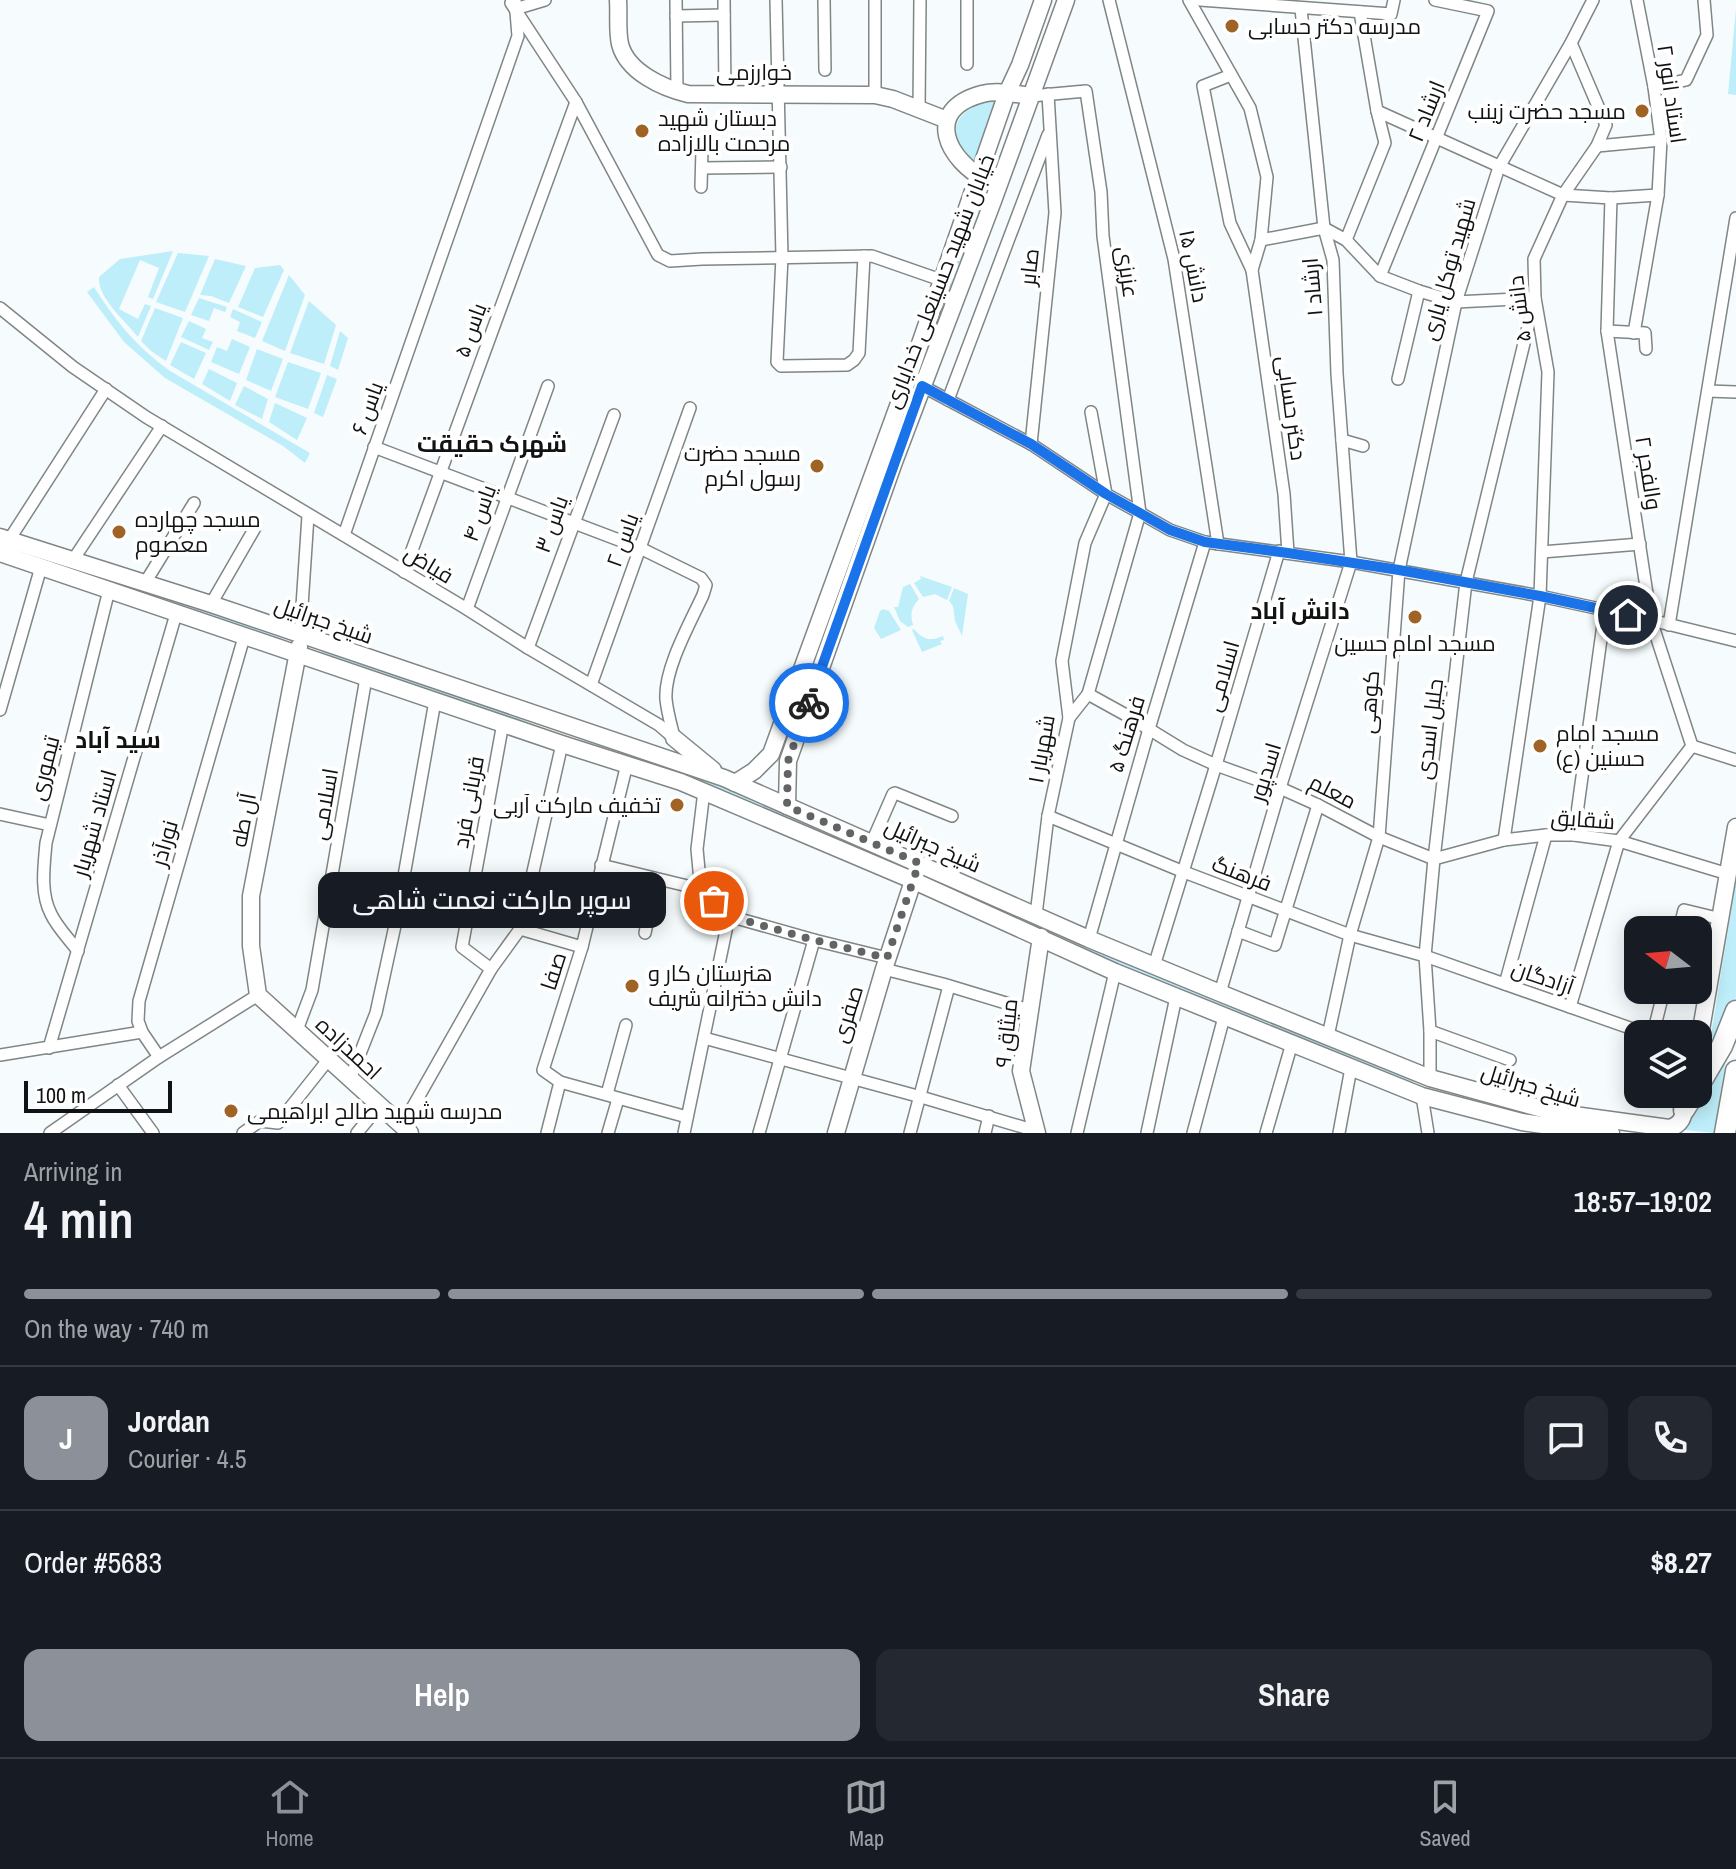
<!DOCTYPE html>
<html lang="en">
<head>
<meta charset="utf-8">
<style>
  :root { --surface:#171b24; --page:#242831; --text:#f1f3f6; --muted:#9ea1a6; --line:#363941; --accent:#8c9099 }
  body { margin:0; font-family:"Archivo Narrow",Cairo,sans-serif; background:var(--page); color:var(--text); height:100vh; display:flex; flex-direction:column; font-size:30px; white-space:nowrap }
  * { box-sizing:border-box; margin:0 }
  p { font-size:26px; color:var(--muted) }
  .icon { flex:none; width:44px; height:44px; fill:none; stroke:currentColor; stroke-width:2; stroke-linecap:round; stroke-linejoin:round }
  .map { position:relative; height:1133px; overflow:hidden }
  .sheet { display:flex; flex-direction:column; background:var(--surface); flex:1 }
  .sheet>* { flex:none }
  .needle { width:52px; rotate:286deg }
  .fabs { position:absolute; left:1624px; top:916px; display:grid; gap:16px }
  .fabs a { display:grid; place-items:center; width:88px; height:88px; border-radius:16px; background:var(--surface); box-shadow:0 4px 20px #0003; font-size:40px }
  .scale { position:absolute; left:24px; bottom:20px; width:148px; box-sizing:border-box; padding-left:8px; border:4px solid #101213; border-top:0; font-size:22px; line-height:28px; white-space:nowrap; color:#101213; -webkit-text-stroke:6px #fff; paint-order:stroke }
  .pin { position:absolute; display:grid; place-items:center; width:68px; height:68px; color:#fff; margin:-34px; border:4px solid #fff; border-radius:50%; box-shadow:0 2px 8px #0007 }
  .courier { position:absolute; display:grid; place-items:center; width:80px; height:80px; margin:-40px; border:6px solid #1a73e8; border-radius:50%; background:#fff; color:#222; box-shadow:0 2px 10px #0007 }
  .bubble { position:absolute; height:56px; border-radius:16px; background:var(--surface); box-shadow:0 4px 20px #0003; font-size:26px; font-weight:600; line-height:56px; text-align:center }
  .headline em { font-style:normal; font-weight:600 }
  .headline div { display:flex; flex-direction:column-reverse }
  .headline { display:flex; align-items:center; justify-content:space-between; height:136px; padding:0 24px }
  h1 { font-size:52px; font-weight:600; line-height:60px }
  .bar { display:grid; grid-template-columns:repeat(4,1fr); gap:12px 8px; align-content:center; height:96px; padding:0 24px }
  .bar i { height:10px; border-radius:6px; background:var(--line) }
  .bar .selected { background:var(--accent) }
  .bar p { grid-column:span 4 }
  .line { display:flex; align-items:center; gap:20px; padding:0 24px; border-top:2px solid var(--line) }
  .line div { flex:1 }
  .round { display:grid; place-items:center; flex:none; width:84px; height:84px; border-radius:16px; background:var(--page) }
  .cta { display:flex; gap:16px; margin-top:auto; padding:16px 24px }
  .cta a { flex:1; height:92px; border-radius:16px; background:var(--accent); color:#fff; font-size:32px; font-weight:600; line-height:92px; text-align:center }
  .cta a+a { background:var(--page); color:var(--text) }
  .dock { display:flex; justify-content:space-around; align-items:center; height:112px; border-top:2px solid var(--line); background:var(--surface); font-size:22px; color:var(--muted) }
  .dock a { display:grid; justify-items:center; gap:4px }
  .dock .selected { color:var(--accent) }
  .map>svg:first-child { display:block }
  .green { fill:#bdeef9 }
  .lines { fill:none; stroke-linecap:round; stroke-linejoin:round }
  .street-casing { stroke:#808586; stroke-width:14 }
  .secondary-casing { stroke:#808586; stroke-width:19 }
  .highway-casing { stroke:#808586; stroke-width:23 }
  .street { stroke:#fff; stroke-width:11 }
  .secondary { stroke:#fff; stroke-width:16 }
  .highway { stroke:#fff; stroke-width:20 }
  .done { stroke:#606465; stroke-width:8; stroke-dasharray:0 14.4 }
  .route { stroke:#1a73e8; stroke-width:10 }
  .poi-dot { fill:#9f6326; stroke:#fff; stroke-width:3 }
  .labels { text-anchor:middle; stroke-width:8; stroke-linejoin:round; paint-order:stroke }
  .poi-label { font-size:22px; fill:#101213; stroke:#fff; text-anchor:start }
  .street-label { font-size:22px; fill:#101213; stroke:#fff }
  .neighbourhood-label { font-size:24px; font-weight:bold; fill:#101213; stroke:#fff }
</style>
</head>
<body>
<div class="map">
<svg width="1736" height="1133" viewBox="0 0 1736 1133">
  <rect width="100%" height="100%" fill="#f6fcfd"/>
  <g class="green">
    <polygon points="1736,9 1736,95 1728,94"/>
    <path d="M995,100L973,163C969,159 963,154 960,148C945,120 971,103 995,100Z"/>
    <polygon points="984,193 987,194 782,756 780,755 779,752"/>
    <path d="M173,251L153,299L148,297L159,268L140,260L119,309L138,319L145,304L151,306L138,337C125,321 97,297 99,277L120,259Z"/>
    <polygon points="178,253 209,256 185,312 156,302"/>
    <polygon points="215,259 246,266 229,303 211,296 200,295"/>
    <polygon points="280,265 284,270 263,317 238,307 255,268"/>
    <polygon points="289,275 305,295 285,351 262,341"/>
    <path d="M94,287C117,323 136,346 170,371L310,453L305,463L283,446L165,378L124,342L87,292Z"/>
    <polygon points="199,298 227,307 225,312 214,308 209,321 191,315"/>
    <polygon points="309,301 336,325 324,364 290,353"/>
    <polygon points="155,308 183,318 166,361 151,351 141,341"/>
    <polygon points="233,309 262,322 255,338 237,331 240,322 230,317"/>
    <polygon points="189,321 206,329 202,338 213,342 209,350 181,337"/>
    <polygon points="340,331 348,338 338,370 330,366"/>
    <polygon points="232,339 250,347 239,374 211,362 217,347 227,351"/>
    <polygon points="181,342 206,353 194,379 170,365"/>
    <polygon points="257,349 283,359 271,391 246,380"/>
    <polygon points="288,362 321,373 308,409 275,397"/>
    <polygon points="209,369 237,383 230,401 202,384"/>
    <polygon points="327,375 337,379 323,417 314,413"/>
    <polygon points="244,386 268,399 262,419 235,405"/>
    <polygon points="275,403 307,418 297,440 269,422"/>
    <polygon points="920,576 952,587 947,600 935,594 923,597 914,583 921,579"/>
    <path d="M910,584L919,599C911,608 910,614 913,625L908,627L900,621L894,607H898L903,587Z"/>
    <polygon points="954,588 968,594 962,636 955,621 953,606 949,601"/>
    <polygon points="158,597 177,599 286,640 258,634"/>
    <polygon points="883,609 889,611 901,630 881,639 874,628 880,611"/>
    <path d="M914,629C922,639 930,642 943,636L944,640L940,641L942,644L922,652L912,630Z"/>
    <polygon points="324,651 549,726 500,716 322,655 320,653"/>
    <polygon points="573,740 581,740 614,748 691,772 896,861 900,865 848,847 729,792"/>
    <polygon points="930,875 1138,968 1414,1081 1409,1083 1136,973 928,881 927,877"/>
    <polygon points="1736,881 1736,997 1718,1040 1707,1060"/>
    <polygon points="1730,1033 1714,1133 1685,1130"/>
  </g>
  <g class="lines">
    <g class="street-casing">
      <g id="street">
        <polyline points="676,0 677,91"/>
        <polyline points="724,0 725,93"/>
        <polyline points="776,0 782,257 777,362 781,366 847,365 854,360 859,353 864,256"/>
        <polyline points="824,0 825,70"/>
        <polyline points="875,0 875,95"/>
        <polyline points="967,0 967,64"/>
        <polyline points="1109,0 1174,259 1218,544"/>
        <polyline points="1189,0 1250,108 1267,177 1261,240 1252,270 1284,494 1288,553"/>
        <polyline points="1200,0 1391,14 1394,0"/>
        <polyline points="511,3 515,9 545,0"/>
        <polyline points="515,9 576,102 658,255 670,261 702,259 872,256 941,280"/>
        <polyline points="676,16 724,15"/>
        <polyline points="1231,75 1203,86 1230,223 1252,270"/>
        <polyline points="1654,87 1686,80 1707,35 1704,0"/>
        <polyline points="1031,96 1086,91 1101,192 1103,236 1140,513 1088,694 1069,718"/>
        <polyline points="919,109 920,0"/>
        <polyline points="1377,111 1563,195 1611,198 1658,195"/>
        <polyline points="1597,146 1661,140"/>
        <polyline points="702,168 781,167"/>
        <polyline points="701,187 702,149"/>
        <polyline points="1611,198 1607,331 1651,620 1692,746"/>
        <polyline points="1261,240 1324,228 1346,240 1380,276 1419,291 1456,302 1535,298 1466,582 1434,859 1425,956 1430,1031 1430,1078"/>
        <polyline points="1346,240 1385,143 1377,111 1360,12"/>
        <polyline points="1380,276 1488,11 1435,0"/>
        <polyline points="0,308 73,367 146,417 467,609 528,648 659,725 674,738"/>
        <polyline points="1607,331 1645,333 1646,349"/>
        <polyline points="1634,333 1658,195 1661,140 1654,87 1637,0"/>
        <polyline points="1398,379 1419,291"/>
        <polyline points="922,386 1031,444 1106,494 1140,513 1170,530 1205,542 1351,562 1540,596 1651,620 1736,641"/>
        <polyline points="1708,391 1736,392"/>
        <polyline points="948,400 1048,135"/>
        <polyline points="1342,440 1363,446"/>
        <polyline points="1031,444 1055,213 1048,94"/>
        <path d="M374,447L640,548L701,578L706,585L703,595C690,623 664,669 666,699C667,711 671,725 674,737"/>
        <polyline points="344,535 518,36 515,0"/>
        <polyline points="9,540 106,389"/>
        <polyline points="1542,552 1640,544"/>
        <polyline points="73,560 162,426"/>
        <polyline points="404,572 576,102"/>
        <polyline points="145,583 194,503"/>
        <polyline points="211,604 256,526"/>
        <polyline points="467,609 548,386"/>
        <polyline points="1669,625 1736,218"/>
        <polyline points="300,636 308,516"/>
        <polyline points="528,648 614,415"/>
        <polyline points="591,685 690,408"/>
        <polyline points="1088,694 1126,715 1183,750 1216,765 1280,788 1318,805 1379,837 1434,859 1504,840 1546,835 1574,835 1619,841 1728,874"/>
        <polyline points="0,710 41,567"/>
        <polyline points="1692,746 1736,760"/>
        <polyline points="704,791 697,849 700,881 714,901 729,916 814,940 887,958"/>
        <polyline points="0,814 50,825"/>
        <polyline points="1048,816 1184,872 1350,935 1425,956 1647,1034"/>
        <polyline points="1574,835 1605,610"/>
        <polyline points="1504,840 1540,596 1548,372 1535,298 1534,259 1563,195 1597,146 1606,125 1571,43"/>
        <polyline points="872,842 893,794 895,793 952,816"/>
        <polyline points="601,865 708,891"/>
        <polyline points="1036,915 1048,816 1069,718 1062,661 1085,543 1106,494 1091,412"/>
        <polyline points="520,929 582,947"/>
        <polyline points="1679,930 1684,910 1721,919"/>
        <polyline points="1238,931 1275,945 1318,805"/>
        <polyline points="645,933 656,879"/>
        <polyline points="1089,939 1149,729 1205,542"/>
        <path d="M78,951C69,939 57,927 51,914C40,893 44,866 46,843L109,590"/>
        <polyline points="1154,966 1216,765 1279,551"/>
        <polyline points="491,969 462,947 503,723"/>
        <polyline points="884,969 943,984 1029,1010"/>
        <polyline points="1505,984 1546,835"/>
        <polyline points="1220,993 1280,788 1351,562 1337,374 1333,260 1324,228 1301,9"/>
        <polyline points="1570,1007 1619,841 1692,746"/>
        <polyline points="297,1030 312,990 366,678"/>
        <polyline points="1430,1031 1510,1060"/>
        <polyline points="1653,1034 1664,990"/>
        <polyline points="1328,1036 1350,935 1379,837 1399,570 1456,302 1499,167 1571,43 1593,0"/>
        <polyline points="704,1038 921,1097 1036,1131"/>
        <polyline points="49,1048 176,614"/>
        <polyline points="0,1055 142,1032"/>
        <polyline points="159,1057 142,1032 138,1021 139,1001 244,637"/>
        <polyline points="350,1079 376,1013 396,921 435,701"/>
        <polyline points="560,1082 687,1117"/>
        <polyline points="118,1085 153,1133"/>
        <polyline points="607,1094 626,1025"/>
        <polyline points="1422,1096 1428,1133"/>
        <polyline points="402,1126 491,969 520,929 562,744"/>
        <polyline points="50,1133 159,1057 258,995"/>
        <polyline points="243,1133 260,1121 278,1123 328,1060"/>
        <polyline points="357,1133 379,1106"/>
        <polyline points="547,1133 560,1082 543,1070 582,947 627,764"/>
        <polyline points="608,1133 618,1099"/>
        <polyline points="684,1133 729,916"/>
        <polyline points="759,1133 814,940"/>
        <polyline points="910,1133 949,986"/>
        <polyline points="985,1133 989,1116"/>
        <polyline points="1077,1133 1115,972"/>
        <polyline points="1147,1133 1176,997"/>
        <polyline points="1193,1133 1224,1017"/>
        <polyline points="1266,1133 1292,1043"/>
        <polyline points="1339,1133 1351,1068"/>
      </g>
    </g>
    <g class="secondary-casing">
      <g id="secondary">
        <path d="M618,0C619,14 617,31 620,44C627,72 663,88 688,94L875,95L893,99L947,120"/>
        <path d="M988,181C947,161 922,110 982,94C997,90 1015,94 1031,96"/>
        <polyline points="0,537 211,604 724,778 1089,939 1220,993 1430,1078 1561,1114 1585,1125"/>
        <polyline points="0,553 562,744 681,782 912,880 1115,972 1422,1096 1522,1122 1556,1127 1594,1129 1611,1133"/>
        <polyline points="299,647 251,896 251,946 258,995 410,1133"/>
        <polyline points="674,738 713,770"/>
        <polyline points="735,783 754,771 771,754 905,387 1007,93 1020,65 1043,0"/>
        <polyline points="787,806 788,761 894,462 993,201 1066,0"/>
        <polyline points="1698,1047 1736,827"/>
        <path d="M1574,1115L1669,1128C1684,1125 1684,1112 1687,1099"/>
        <polyline points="836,1133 884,969 916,872"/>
        <polyline points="1037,1133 1021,1071 1041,937"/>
      </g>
    </g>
    <g class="highway-casing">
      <g id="highway">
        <polyline points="1698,1087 1722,1046 1736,1011"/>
        <polyline points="1684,1110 1694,1094"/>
        <polyline points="1725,1133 1736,1071"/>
      </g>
    </g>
    <use href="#street" class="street"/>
    <use href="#secondary" class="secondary"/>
    <use href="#highway" class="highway"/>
  </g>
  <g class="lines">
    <polyline class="done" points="714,901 729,916 814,940 887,958 919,863 787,806 788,761 809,703"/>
    <polyline class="route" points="809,703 922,386 1031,444 1106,494 1140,513 1170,530 1205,542 1288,553 1399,570 1540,596 1628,615"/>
  </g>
  <g class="poi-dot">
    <circle cx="1232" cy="26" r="8"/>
    <circle cx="1642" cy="111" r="8"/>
    <circle cx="642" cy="131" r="8"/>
    <circle cx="817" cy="466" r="8"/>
    <circle cx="119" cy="532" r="8"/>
    <circle cx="1415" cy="617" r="8"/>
    <circle cx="1540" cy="746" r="8"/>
    <circle cx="677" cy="805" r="8"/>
    <circle cx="632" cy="986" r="8"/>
    <circle cx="231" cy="1111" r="8"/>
  </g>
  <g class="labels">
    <g class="poi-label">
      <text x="1248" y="34">مدرسه دکتر حسابی</text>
      <text x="1626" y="119" text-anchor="end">مسجد حضرت زینب</text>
      <text x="658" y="126">دبستان شهید<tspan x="658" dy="25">مرحمت بالازاده</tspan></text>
      <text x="801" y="461" text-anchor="end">مسجد حضرت<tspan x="801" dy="25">رسول اکرم</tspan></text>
      <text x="135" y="527">مسجد چهارده<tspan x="135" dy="25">معصوم</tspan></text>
      <text x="1415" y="651" text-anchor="middle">مسجد امام حسین</text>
      <text x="1556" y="741">مسجد امام<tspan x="1556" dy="25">حسنین (ع)</tspan></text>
      <text x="661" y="813" text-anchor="end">تخفیف مارکت آربی</text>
      <text x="648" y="981">هنرستان کار و<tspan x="648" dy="25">دانش دخترانه شریف</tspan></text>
      <text x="247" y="1119">مدرسه شهید صالح ابراهیمی</text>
    </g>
    <g class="street-label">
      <text x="754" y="80">خوارزمی</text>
      <text transform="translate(1672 94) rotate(82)" y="8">استاد انور ۲</text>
      <text transform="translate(1426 111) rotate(-68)" y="8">ارشاد ۲</text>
      <text transform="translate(1194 266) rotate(79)" y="8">دانش ۱۵</text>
      <text transform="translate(1029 267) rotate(-84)" y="8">صابر</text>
      <text transform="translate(1448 269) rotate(-74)" y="8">شهید توکل یاری</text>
      <text transform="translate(1128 272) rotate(82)" y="8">عزیزی</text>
      <text transform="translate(939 281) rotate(-69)" y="8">خیابان شهید حسینعلی خدایاری</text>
      <text transform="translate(1312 287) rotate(-95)" y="8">ارشاد ۱</text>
      <text transform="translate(1519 309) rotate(-97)" y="8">دانش ۵</text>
      <text transform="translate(470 330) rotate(-70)" y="8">یاس ۵</text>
      <text transform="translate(367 408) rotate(-70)" y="8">یاس ۶</text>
      <text transform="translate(1292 408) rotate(82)" y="8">دکتر حسابی</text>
      <text transform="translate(1649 473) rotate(81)" y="8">والفجر ۲</text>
      <text transform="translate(479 513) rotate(-70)" y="8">یاس ۴</text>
      <text transform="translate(551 524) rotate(-70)" y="8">یاس ۳</text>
      <text transform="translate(622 540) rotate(-70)" y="8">یاس ۲</text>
      <text transform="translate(429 564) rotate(31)" y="8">فیاض</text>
      <text transform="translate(324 620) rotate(19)" y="8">شیخ جبرائیل</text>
      <text transform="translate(1222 676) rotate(-74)" y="8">اسلامی</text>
      <text transform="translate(1369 702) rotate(-86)" y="8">کوهی</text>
      <text transform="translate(1429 729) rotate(-83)" y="8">جلیل اسدی</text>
      <text transform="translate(1126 734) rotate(-73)" y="8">فرهنگ ۵</text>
      <text transform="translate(1041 749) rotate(-80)" y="8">شهریار ۱</text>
      <text transform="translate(44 768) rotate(-76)" y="8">تیموری</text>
      <text transform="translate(1265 772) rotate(-73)" y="8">اسدپور</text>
      <text transform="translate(1333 791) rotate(27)" y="8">معلم</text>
      <text transform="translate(468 802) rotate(-80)" y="8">قربانی فرد</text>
      <text transform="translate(324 804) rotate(-80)" y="8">اسلامی</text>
      <text transform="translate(1583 819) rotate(4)" y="8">شقایق</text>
      <text transform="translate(243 820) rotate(-79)" y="8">آل طه</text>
      <text transform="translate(94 823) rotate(-74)" y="8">استاد شهریار</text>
      <text transform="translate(164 843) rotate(-74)" y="8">نورآذر</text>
      <text transform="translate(933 845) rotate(24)" y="8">شیخ جبرائیل</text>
      <text transform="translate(1242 873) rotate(21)" y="8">فرهنگ</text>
      <text transform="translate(553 971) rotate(-72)" y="8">صفا</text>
      <text transform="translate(1543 977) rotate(19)" y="8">آزادگان</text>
      <text transform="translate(847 1014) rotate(-73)" y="8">صفری</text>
      <text transform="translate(1006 1033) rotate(-84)" y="8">میثاق ۹</text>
      <text transform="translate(349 1048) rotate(43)" y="8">احمدزاده</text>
      <text transform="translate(1531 1085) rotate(17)" y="8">شیخ جبرائیل</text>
    </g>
    <g class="neighbourhood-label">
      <text x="492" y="452">شهرک حقیقت</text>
      <text x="1300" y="619">دانش آباد</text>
      <text x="118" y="748">سید آباد</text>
    </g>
  </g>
</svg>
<div class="fabs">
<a><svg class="needle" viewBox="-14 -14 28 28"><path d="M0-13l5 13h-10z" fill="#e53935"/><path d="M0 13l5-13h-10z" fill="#9ea1a6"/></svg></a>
<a><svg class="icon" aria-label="layers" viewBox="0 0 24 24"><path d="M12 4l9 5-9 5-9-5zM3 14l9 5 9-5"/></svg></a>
</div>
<div class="scale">100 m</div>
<div class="pin" style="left:714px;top:901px;background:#ea580c"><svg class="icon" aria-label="bag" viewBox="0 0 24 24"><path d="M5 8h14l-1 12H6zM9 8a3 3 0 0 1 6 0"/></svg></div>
<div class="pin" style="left:1628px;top:615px;background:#1f2937"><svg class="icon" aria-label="home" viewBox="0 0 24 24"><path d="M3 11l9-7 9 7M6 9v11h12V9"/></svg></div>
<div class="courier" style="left:809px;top:703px"><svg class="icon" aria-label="bike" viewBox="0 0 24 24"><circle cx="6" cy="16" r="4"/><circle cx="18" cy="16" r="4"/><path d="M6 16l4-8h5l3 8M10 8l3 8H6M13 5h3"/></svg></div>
<div class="bubble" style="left:318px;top:872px;width:348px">سوپر مارکت نعمت شاهی</div>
</div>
<section class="sheet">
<div class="headline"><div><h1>4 min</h1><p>Arriving in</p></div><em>18:57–19:02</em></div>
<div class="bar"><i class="selected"></i><i class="selected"></i><i class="selected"></i><i></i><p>On the way · 740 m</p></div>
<div class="line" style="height:144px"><b class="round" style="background:var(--accent);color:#fff">J</b><div><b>Jordan</b><p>Courier · 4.5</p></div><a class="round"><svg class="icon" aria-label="chat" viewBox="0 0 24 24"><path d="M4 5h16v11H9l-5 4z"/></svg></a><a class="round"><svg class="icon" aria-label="phone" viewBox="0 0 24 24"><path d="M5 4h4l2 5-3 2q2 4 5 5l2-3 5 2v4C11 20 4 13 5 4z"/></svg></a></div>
<div class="line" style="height:104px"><div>Order #5683</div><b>$8.27</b></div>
<div class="cta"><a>Help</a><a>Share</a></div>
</section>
<nav class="dock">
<a class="selected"><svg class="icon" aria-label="home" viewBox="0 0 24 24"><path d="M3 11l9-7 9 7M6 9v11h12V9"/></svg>Home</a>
<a><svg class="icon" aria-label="map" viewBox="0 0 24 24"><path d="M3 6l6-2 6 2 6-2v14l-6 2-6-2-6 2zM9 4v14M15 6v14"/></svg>Map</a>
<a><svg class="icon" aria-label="saved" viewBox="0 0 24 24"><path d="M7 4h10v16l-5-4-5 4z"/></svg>Saved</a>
</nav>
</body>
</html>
